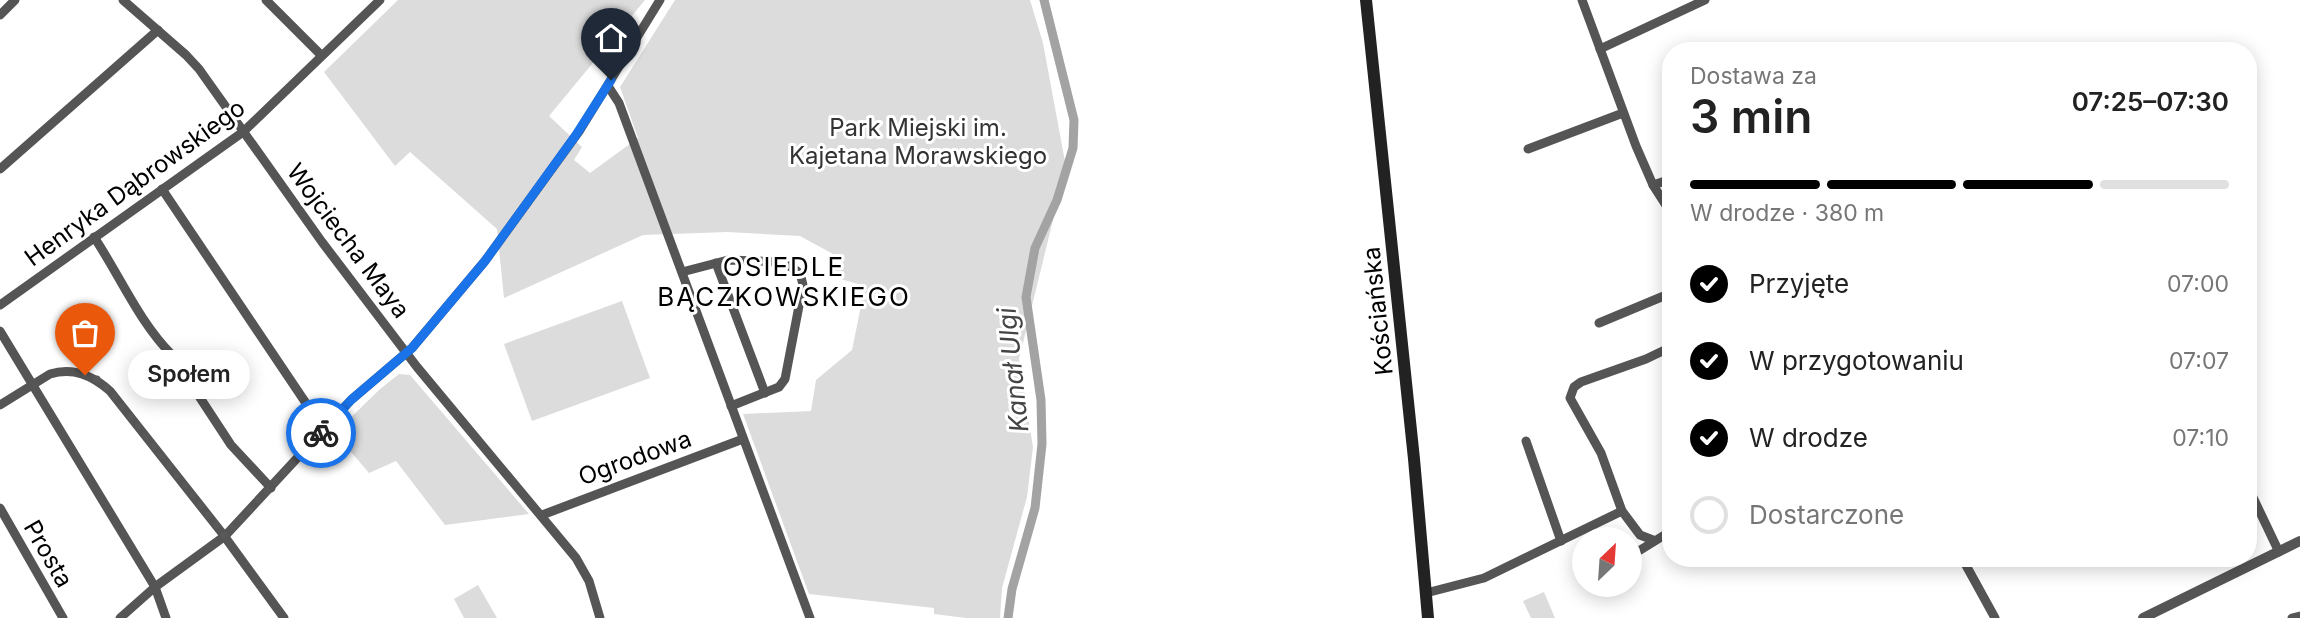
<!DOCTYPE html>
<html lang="pl">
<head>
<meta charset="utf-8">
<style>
  :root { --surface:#fff; --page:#f2f2f2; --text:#222; --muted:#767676; --line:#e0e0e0; --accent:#000 }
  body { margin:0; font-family:Inter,sans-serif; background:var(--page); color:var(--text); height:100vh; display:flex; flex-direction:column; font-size:26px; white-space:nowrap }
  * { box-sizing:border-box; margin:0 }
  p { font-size:23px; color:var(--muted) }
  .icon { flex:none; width:38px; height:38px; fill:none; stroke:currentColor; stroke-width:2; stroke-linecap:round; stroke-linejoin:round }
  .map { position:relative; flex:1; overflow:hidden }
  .drawer { position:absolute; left:1662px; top:42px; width:595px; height:525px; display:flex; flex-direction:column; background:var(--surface); border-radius:28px; box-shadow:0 4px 18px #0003 }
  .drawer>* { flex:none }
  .needle { width:46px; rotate:25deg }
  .controls { position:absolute; left:1572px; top:527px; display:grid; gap:14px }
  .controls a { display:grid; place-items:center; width:70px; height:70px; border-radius:50%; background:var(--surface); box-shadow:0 4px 18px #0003; font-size:35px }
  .pin { position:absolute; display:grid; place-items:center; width:60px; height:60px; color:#fff; margin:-72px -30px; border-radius:50% 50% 50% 0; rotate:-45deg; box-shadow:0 0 7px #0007 }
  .pin .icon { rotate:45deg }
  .courier { position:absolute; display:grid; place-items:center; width:70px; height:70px; margin:-35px; border:5px solid #1a73e8; border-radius:50%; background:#fff; color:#222; box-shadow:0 2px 9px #0007 }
  .bubble { position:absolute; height:49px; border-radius:24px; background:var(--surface); box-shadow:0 4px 18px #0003; font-size:23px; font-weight:600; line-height:49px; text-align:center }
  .headline em { font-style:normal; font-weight:600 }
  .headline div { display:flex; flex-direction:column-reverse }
  .headline { display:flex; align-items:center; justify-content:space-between; height:119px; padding:0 28px }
  h1 { font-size:46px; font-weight:600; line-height:52px }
  .bar { display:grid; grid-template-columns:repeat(4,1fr); gap:10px 7px; align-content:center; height:84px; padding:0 28px }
  .bar i { height:9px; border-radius:5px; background:var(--line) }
  .bar .current { background:var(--accent) }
  .bar p { grid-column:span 4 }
  ol { padding:0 28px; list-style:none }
  li { display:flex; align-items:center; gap:21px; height:77px }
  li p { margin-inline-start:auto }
  li .icon { padding:7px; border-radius:50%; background:var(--accent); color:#fff; stroke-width:4 }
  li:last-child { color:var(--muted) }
  li i { width:38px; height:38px; border:4px solid var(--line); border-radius:50% }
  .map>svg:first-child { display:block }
  .green { fill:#dcdcdc }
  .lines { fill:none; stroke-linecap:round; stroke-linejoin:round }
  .canal { stroke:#a3a3a3; stroke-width:9 }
  .minor { stroke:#555; stroke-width:9 }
  .tertiary { stroke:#555; stroke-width:10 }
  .secondary { stroke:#222; stroke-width:12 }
  .done { stroke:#595959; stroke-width:7; stroke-dasharray:0 12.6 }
  .route { stroke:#1a73e8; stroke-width:9 }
  .labels { text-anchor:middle; stroke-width:6; stroke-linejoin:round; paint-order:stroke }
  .park-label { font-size:24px; fill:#333; stroke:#fff }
  .street-label { font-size:24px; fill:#000; stroke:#fff }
  .neighbourhood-label { font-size:26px; letter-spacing:2px; fill:#000; stroke:#fff }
  .water-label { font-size:26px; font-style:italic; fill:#444; stroke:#fff }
</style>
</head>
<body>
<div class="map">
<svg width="2300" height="618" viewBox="0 0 2300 618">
  <rect width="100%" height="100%" fill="#fff"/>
  <g class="green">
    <polygon points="398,0 645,0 549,116 582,147 574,160 590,173 638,138 620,87 675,0 1030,0 1043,43 1066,167 1019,359 1033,447 1027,497 1002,588 1000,618 966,618 934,614 934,608 809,594 743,414 811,411 816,380 852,350 865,286 830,276 833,254 800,236 727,232 643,235 504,298 497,229 410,152 395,166 324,72"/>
    <polygon points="622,301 650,378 532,421 504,344"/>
    <polygon points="399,374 410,375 529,514 445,525 396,461 369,473 335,433 380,389"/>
    <polygon points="478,585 497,618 464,618 454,599"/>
    <polygon points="1544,592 1555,618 1531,618 1523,601"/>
  </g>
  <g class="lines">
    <polyline class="canal" points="1008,618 1012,589 1035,508 1042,444 1041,400 1026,297 1035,248 1057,200 1073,148 1074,120 1044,0"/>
    <g class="minor">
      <polyline points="123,0 186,55 199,69 322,242 417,367 576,558 589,581 600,618"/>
      <polyline points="266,0 321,55"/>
      <polyline points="1582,0 1636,146 1653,185 1671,213"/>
      <polyline points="0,15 15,0"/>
      <polyline points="1600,49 1705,0"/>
      <polyline points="608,86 619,103 810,618"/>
      <polyline points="1528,149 1623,113"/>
      <polyline points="0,169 158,30"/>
      <polyline points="1653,185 1671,179"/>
      <polyline points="162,189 324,430"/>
      <path d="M94,237C120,276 139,322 172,355L231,445L271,488"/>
      <polyline points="716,263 765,393"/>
      <polyline points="682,272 728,260 783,262 797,271 801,277 803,285 785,379 779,387 731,406"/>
      <polyline points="0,305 243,132 380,0"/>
      <polyline points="1599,323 1671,293"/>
      <polyline points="0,331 155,587 166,618"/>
      <path d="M0,405L50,374C73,367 92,375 110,391L222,533L284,618"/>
      <polyline points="1526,441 1561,541"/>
      <polyline points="2249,489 2279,552"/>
      <polyline points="0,508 63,618"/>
      <polyline points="542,515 743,439"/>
      <polyline points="1653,540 1640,535 1622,511 1601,453 1570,398 1574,387 1581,382 1646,359 1671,347"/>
      <polyline points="1629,557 1671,531"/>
      <polyline points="1962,558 1995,618"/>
      <polyline points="1426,593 1484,578 1622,511"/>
      <polyline points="120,618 155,587 225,536 351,400 412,348 485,261 580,130 660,0"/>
      <polyline points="2292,618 2300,616"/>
    </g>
    <polyline class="tertiary" points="2143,618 2300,541"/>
    <polyline class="secondary" points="1366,0 1414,459 1428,618"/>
  </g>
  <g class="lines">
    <polyline class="done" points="85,375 97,379 110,391 225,536 321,433"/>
    <polyline class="route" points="321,433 351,400 412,348 485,261 576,135 611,80"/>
  </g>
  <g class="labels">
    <g class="park-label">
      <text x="918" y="136">Park Miejski im.<tspan x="918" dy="28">Kajetana Morawskiego</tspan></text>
    </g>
    <g class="street-label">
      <text transform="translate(135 183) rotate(-36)" y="8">Henryka Dąbrowskiego</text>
      <text transform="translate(348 241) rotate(53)" y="8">Wojciecha Maya</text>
      <text transform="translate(1378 311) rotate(-96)" y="8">Kościańska</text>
      <text transform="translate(635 458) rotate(-20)" y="8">Ogrodowa</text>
      <text transform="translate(48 554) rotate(60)" y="8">Prosta</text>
    </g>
    <g class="neighbourhood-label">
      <text x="784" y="276">OSIEDLE<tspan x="784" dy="30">BĄCZKOWSKIEGO</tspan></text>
    </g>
    <g class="water-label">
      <text transform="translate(1013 370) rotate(-96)" y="9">Kanał Ulgi</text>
    </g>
  </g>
</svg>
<div class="controls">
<a><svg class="needle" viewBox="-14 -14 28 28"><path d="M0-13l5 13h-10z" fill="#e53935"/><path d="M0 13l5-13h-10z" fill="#767676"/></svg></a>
</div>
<div class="pin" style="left:85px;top:375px;background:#ea580c"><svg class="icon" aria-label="bag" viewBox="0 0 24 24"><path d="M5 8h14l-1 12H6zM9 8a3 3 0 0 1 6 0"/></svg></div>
<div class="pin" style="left:611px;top:80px;background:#1f2937"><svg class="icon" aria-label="home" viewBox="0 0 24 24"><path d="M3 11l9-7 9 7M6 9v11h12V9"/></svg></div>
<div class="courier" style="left:321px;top:433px"><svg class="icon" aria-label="bike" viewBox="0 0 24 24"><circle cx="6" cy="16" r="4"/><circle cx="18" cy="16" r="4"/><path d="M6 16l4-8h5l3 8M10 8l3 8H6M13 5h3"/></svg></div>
<div class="bubble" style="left:128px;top:350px;width:122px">Społem</div>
<section class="drawer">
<div class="headline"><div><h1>3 min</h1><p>Dostawa za</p></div><em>07:25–07:30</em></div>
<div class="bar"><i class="current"></i><i class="current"></i><i class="current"></i><i></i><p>W drodze · 380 m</p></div>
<ol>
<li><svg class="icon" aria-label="check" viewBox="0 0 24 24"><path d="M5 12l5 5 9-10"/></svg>Przyjęte<p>07:00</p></li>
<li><svg class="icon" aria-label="check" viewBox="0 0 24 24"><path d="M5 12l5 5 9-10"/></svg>W przygotowaniu<p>07:07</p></li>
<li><svg class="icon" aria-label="check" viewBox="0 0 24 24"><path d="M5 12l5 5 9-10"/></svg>W drodze<p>07:10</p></li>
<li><i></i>Dostarczone</li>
</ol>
</section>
</div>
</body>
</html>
